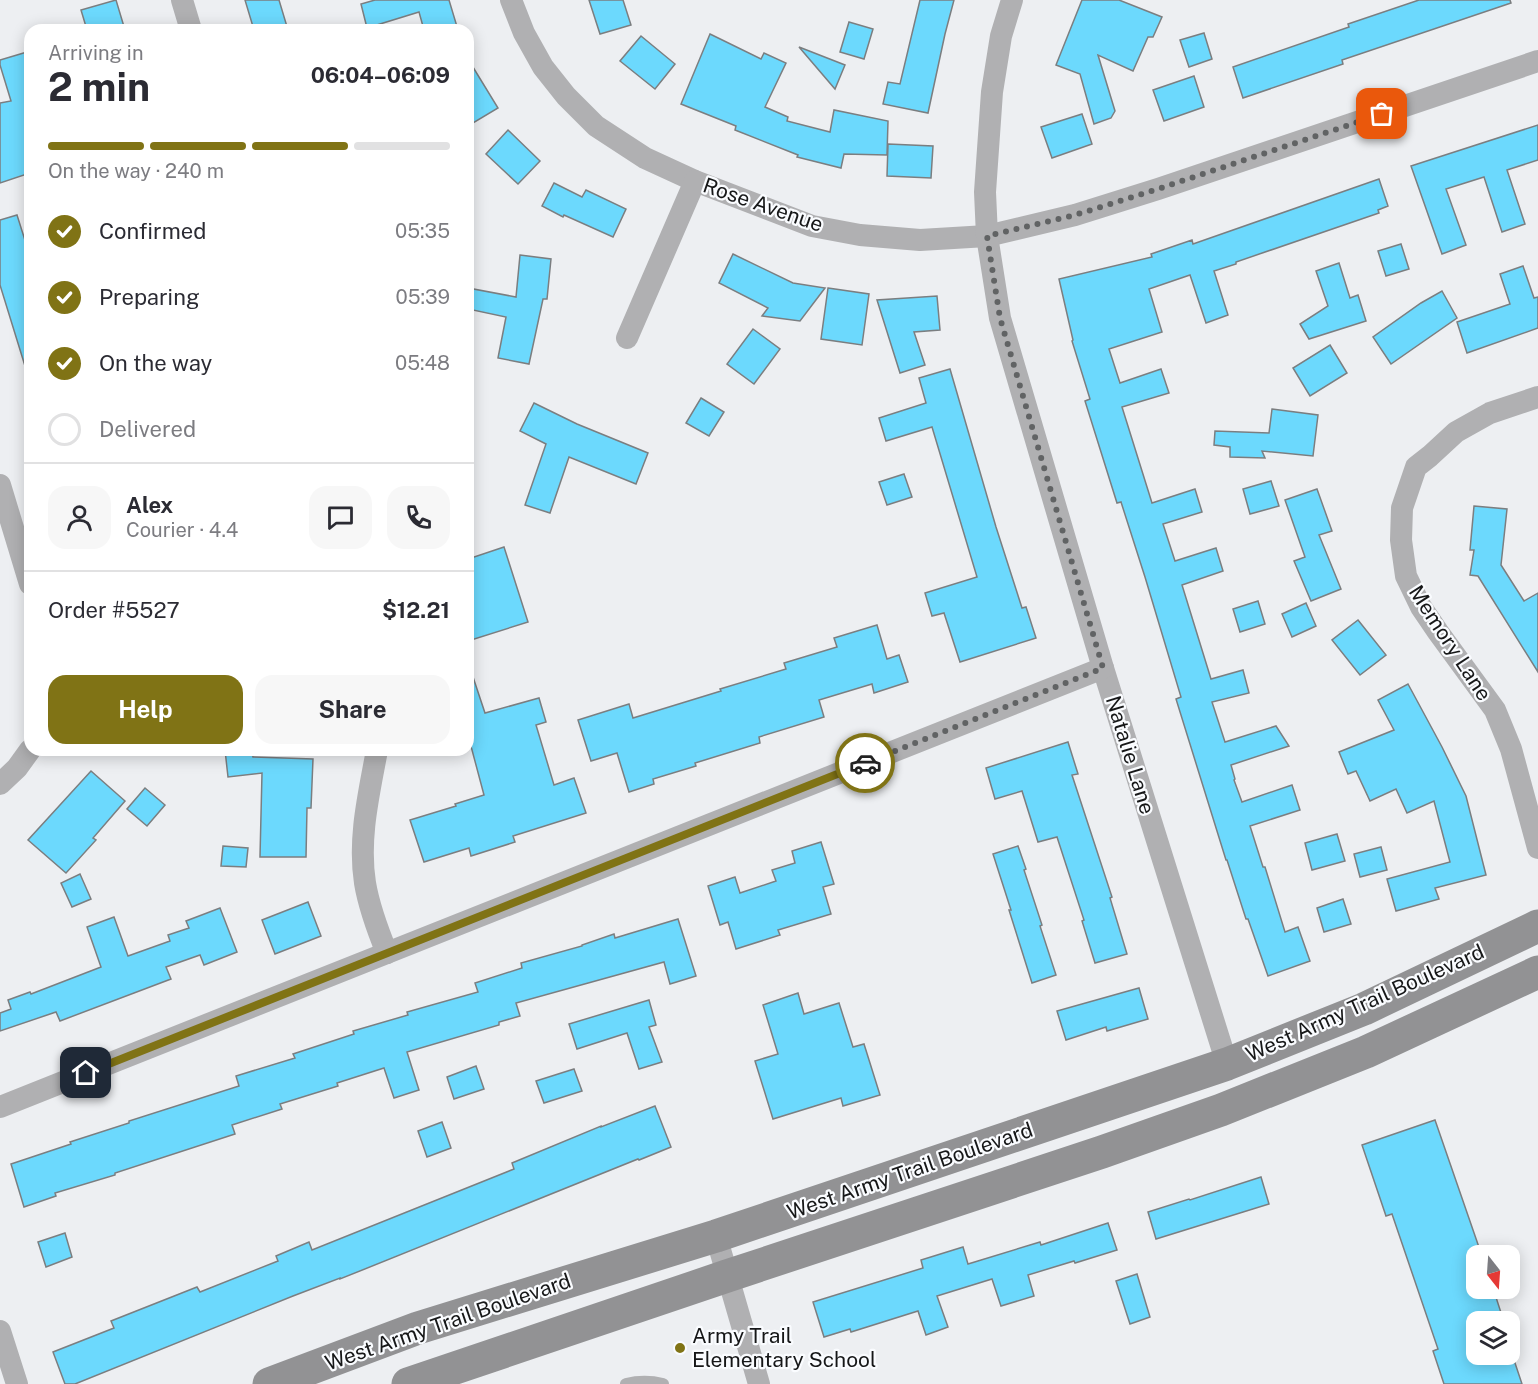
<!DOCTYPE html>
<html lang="en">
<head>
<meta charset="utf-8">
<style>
  :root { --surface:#fff; --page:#f7f7f7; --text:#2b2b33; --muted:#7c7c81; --line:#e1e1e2; --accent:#807315 }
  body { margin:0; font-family:"Public Sans",sans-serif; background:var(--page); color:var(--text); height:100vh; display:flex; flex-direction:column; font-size:22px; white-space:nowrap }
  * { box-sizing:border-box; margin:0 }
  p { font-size:20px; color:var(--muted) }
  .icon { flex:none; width:33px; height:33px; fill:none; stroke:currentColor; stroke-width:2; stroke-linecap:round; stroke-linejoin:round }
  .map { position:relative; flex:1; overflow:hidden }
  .details { position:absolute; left:24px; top:24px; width:450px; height:732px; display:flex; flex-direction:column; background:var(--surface); border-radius:18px; box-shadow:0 3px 15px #0003 }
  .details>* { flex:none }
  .needle { width:39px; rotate:163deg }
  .fabs { position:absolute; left:1466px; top:1245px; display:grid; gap:12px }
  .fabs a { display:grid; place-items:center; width:54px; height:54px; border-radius:12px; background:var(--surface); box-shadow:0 3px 15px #0003; font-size:30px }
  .pin { position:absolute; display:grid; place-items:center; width:51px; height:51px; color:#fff; margin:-26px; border-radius:12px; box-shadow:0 3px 9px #0006 }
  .courier { position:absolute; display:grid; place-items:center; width:60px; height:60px; margin:-30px; border:4px solid #807315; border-radius:50%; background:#fff; color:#222; box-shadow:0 2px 8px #0007 }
  .head em { font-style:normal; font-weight:700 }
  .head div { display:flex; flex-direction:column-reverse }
  .head { display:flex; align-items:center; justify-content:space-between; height:102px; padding:0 24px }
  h1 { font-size:39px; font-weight:700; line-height:45px }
  .bar { display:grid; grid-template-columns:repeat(4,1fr); gap:9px 6px; align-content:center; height:72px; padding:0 24px }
  .bar i { height:8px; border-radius:4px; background:var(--line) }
  .bar .current { background:var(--accent) }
  .bar p { grid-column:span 4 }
  .line { display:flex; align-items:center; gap:15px; padding:0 24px; border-top:2px solid var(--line) }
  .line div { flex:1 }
  .round { display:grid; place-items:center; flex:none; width:63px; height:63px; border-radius:18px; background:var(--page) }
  ol { padding:0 24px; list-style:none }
  li { display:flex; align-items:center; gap:18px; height:66px }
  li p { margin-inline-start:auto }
  li .icon { padding:6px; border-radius:50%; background:var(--accent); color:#fff; stroke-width:4 }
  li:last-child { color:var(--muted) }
  li i { width:33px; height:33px; border:3px solid var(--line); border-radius:50% }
  .action { display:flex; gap:12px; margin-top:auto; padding:12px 24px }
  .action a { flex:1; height:69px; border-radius:18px; background:var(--accent); color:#fff; font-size:24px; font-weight:700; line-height:69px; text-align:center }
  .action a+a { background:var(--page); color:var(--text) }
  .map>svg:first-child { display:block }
  .building { fill:#6cd9fd; stroke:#7b7e80; stroke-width:1.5 }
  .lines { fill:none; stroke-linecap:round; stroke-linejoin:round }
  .service { stroke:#b0b0b2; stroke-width:12 }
  .minor { stroke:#b0b0b2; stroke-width:22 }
  .secondary { stroke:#929294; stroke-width:33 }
  .done { stroke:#616364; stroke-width:6; stroke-dasharray:0 10.8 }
  .route { stroke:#807315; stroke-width:8 }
  .poi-dot { fill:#807315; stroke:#fafcff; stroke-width:2 }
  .labels { text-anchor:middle; stroke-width:4.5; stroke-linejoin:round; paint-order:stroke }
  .street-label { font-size:21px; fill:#161718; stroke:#fafcff }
  .poi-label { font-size:21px; fill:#161718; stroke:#fafcff; text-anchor:start }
</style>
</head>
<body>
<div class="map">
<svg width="1538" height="1384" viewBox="0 0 1538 1384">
  <rect width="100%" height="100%" fill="#edeff2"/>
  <g class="building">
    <polygon points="116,0 125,30 87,30 81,10"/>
    <polygon points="245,0 279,0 288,30 254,30"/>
    <polygon points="375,0 449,0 458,30 424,30 419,12 367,28 361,4"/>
    <polygon points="589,0 623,0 631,25 600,34"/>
    <polygon points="920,0 954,0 945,34 928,113 883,104 888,82 900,84"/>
    <polygon points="1082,0 1119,0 1162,17 1153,37 1148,37 1133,71 1098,55 1115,111 1111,118 1094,124 1080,74 1056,65"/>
    <polygon points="1419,0 1510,0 1511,3 1342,60 1343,64 1243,98 1233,67 1349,27 1348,24"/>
    <polygon points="849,22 873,29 864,59 840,52"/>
    <polygon points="1204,33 1212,59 1189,67 1180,40"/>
    <polygon points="710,34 761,59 764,53 786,63 765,107 788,117 787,121 830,132 834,110 888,121 887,155 844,154 841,168 797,157 798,155 735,130 736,126 681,104"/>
    <polygon points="641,36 675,64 655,89 620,61"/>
    <polygon points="799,47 845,65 835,89"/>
    <polygon points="27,52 30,63 30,173 0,183 0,103 11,101 0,65 0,60"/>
    <polygon points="468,59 498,108 468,126"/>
    <polygon points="1194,76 1204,107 1164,121 1153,90"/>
    <polygon points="1082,114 1092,144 1052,158 1041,127"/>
    <polygon points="1538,125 1538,160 1507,170 1525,224 1502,232 1484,177 1446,189 1466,245 1442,254 1411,166"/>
    <polygon points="508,130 540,161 518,184 486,154"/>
    <polygon points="888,144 933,146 931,178 887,176"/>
    <polygon points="1379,179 1388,206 1378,210 1379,213 1236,262 1236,264 1214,271 1228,315 1206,323 1190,275 1149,289 1162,332 1109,349 1120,383 1161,369 1169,393 1122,407 1152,503 1195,489 1202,512 1163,524 1175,561 1216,548 1223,571 1182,585 1211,679 1243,670 1249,693 1212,702 1225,742 1276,726 1289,746 1231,765 1235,779 1234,780 1242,802 1292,785 1300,810 1250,826 1263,867 1265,867 1285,932 1298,927 1310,961 1268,976 1248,919 1246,919 1227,860 1226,860 1176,699 1181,697 1145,577 1121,502 1117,503 1085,401 1090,399 1072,341 1073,340 1059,279 1152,257 1151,254 1192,240 1193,244"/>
    <polygon points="554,183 582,197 586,190 626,209 613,237 564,215 563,217 542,206"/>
    <polygon points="17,215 30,256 30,366 25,366 0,285 0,220"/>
    <polygon points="1401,244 1409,269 1386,276 1378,251"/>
    <polygon points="733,254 793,283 825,288 800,321 762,316 768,308 719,283"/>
    <polygon points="520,255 551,259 547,299 543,299 529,364 498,358 506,317 468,309 468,288 516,297"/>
    <polygon points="1339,263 1350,298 1358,295 1366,321 1309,339 1300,324 1328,306 1316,271"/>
    <polygon points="1523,266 1534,298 1538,297 1538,328 1467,353 1457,322 1510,304 1500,274"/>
    <polygon points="828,288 869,294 862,345 821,339"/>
    <polygon points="1442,291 1457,318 1391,364 1373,337 1421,303"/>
    <polygon points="937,296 940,330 914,332 925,365 900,373 877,300"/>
    <polygon points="753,329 780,349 754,384 727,364"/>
    <polygon points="1330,345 1347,373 1310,396 1293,368"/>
    <polygon points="950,369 996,527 1022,608 1026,607 1036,638 960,662 944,613 932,616 925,593 977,577 932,427 886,441 879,418 926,403 919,378"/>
    <polygon points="701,398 724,412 709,436 686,423"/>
    <polygon points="534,403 577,424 648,453 636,484 569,457 550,513 525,505 546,444 520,431"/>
    <polygon points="1272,409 1318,415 1313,456 1262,451 1265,458 1230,457 1230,447 1214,445 1215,431 1269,433"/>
    <polygon points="904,474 912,497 887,505 879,482"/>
    <polygon points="1271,481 1279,506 1250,514 1243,489"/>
    <polygon points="1317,489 1332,531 1319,535 1341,589 1311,601 1294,561 1305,557 1285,500"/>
    <polygon points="1474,506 1507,509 1501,565 1524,601 1538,593 1538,672 1478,576 1470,575 1474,550 1470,550"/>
    <polygon points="504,547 528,622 468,641 468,559"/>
    <polygon points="1258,601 1265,624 1240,632 1233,609"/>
    <polygon points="1306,603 1316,626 1292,637 1282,614"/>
    <polygon points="1358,620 1386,655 1360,675 1332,640"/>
    <polygon points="877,625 887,659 899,655 908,682 874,693 872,684 819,700 824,717 759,737 760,743 695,763 696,766 653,779 654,784 629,792 617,753 591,761 578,720 629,704 633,718 721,691 720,689 786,669 784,663 837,647 834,638"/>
    <polygon points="472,674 485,713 539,698 546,722 536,725 554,785 574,778 586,813 513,836 515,842 471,856 469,848 424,862 410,820 456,806 455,804 484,795 468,735 468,675"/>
    <polygon points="1408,684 1442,747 1466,796 1486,875 1435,888 1439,899 1396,911 1387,879 1450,862 1434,801 1407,813 1396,789 1370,801 1356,771 1348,774 1339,752 1394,730 1378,700"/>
    <polygon points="1068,742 1078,774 1072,775 1112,897 1110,898 1127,954 1095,963 1082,921 1084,920 1057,837 1038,842 1022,791 995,799 986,768"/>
    <polygon points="225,750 252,750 253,757 313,759 311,808 307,808 306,857 260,857 262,773 228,777"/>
    <polygon points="91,771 125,801 93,838 96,840 66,873 28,840"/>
    <polygon points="145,788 165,805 147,826 127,809"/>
    <polygon points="1337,834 1345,861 1312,870 1305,843"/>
    <polygon points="821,842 834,884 823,887 831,914 778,930 780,935 736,949 728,922 720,925 708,886 735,877 740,893 776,881 772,870 795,863 792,851"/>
    <polygon points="223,846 248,848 246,867 221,866"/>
    <polygon points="1018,846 1026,869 1024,870 1042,925 1040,926 1056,975 1032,983 1009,910 1011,910 993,854"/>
    <polygon points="1381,847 1387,870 1360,877 1354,854"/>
    <polygon points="80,874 91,899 72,907 61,883"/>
    <polygon points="1343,899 1351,924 1324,932 1317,908"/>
    <polygon points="308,902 321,936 275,954 262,920"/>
    <polygon points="220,908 237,952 204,965 200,955 166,967 171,979 60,1021 56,1012 0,1031 0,1013 11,1009 8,1000 30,992 31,994 101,967 87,927 114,917 128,956 170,941 168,935 189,928 186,921"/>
    <polygon points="678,919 696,976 670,984 664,962 516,1003 520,1016 499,1022 499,1025 407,1052 419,1090 394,1098 384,1068 337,1083 338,1086 280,1104 282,1109 232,1125 235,1134 115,1173 115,1175 55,1193 56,1196 24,1207 11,1164 71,1144 70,1142 129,1123 129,1121 239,1086 236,1076 295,1058 293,1054 354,1034 353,1031 408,1015 407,1012 478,992 475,983 522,968 521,963 582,946 582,945 614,934 615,938"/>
    <polygon points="1139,988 1148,1019 1107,1031 1106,1027 1066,1040 1057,1011"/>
    <polygon points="798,993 804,1014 839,1003 853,1047 864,1044 880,1095 843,1106 841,1098 773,1119 755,1061 778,1054 763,1005"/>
    <polygon points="649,1000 656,1025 649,1027 662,1062 639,1069 627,1033 577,1049 569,1024"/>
    <polygon points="476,1066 484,1089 454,1099 447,1077"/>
    <polygon points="574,1069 582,1091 544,1103 536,1081"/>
    <polygon points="655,1106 671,1147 639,1160 638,1159 340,1279 340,1278 293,1296 75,1384 65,1384 53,1352 114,1328 111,1321 197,1287 200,1292 278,1261 276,1256 309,1242 312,1250 514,1169 512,1163 601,1126 601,1127"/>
    <polygon points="1435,1120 1482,1256 1476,1256 1476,1288 1493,1288 1504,1322 1476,1322 1476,1354 1509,1354 1509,1345 1522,1384 1444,1384 1433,1351 1438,1349 1392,1214 1386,1216 1362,1145"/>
    <polygon points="442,1122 451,1148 427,1157 418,1131"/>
    <polygon points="1261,1177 1269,1204 1156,1239 1148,1212 1189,1199 1190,1200"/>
    <polygon points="1108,1223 1117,1250 1075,1263 1074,1261 1028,1275 1034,1296 1001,1306 992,1279 937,1296 948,1327 926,1335 918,1311 851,1332 850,1329 824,1337 813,1302 923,1268 921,1260 963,1247 968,1264 1040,1242 1041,1245"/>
    <polygon points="65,1233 72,1257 46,1267 38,1242"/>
    <polygon points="1137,1274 1150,1317 1130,1324 1116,1281"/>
  </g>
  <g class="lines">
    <path class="service" d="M626,1384C639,1381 650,1381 663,1384"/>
    <g class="minor">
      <polyline points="182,0 191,30"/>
      <polyline points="511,0 524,33 543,67 566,96 596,126 645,158 695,181 812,226 860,235 920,240 987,236 1075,215 1158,189 1538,61"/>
      <polyline points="1012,0 1001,36 992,92 985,192 987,236 1000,318 1103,668 1227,1064"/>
      <polyline points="627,338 695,181"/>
      <polyline points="1538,397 1490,413 1456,432 1430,456 1416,467 1402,508 1401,540 1406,576 1421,607 1438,632 1495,710 1511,749 1538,848"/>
      <polyline points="0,485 30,584"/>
      <path d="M377,750C369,794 358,838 365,883C369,907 378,931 387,953"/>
      <polyline points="0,784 17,768 30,750"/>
      <polyline points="0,1107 1103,668"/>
      <polyline points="716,1236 759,1384"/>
      <polyline points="0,1331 17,1384"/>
    </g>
    <g class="secondary">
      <polyline points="269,1384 418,1328 716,1236 1227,1064 1364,1009 1538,926"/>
      <polyline points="408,1384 727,1276 1102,1152 1221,1110 1366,1052 1538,972"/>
    </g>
  </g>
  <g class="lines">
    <polyline class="done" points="865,763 1103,668 1000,318 987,236 1075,215 1158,189 1382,114"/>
    <polyline class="route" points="86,1073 865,763"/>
  </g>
  <circle class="poi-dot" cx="680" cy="1348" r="6"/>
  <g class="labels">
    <g class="street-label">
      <text transform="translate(763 205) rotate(19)" y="7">Rose Avenue</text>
      <text transform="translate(1450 643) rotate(57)" y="7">Memory Lane</text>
      <text transform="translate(1130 755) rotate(73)" y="7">Natalie Lane</text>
      <text transform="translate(1365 1003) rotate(-24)" y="7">West Army Trail Boulevard</text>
      <text transform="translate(910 1171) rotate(-19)" y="7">West Army Trail Boulevard</text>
      <text transform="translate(448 1322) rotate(-19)" y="7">West Army Trail Boulevard</text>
    </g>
    <g class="poi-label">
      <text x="692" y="1343">Army Trail<tspan x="692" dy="24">Elementary School</tspan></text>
    </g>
  </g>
</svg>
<div class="fabs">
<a><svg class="needle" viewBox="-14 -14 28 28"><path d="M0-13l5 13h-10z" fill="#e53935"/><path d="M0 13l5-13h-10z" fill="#7c7c81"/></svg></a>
<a><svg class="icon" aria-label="layers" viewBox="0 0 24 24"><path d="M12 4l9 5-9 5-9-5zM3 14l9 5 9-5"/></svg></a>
</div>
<div class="pin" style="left:1382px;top:114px;background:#ea580c"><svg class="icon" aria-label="bag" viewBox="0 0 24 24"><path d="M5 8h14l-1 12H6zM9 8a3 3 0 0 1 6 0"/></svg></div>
<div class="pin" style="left:86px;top:1073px;background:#1f2937"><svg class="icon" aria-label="home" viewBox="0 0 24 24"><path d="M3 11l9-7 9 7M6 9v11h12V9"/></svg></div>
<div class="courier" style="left:865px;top:763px"><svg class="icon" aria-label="car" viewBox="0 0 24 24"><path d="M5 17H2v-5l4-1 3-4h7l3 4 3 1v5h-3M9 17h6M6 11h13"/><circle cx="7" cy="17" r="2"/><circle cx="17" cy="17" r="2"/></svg></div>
<section class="details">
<div class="head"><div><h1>2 min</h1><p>Arriving in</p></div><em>06:04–06:09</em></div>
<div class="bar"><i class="current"></i><i class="current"></i><i class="current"></i><i></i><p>On the way · 240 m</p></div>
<ol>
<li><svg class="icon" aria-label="check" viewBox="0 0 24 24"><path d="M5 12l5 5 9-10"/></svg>Confirmed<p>05:35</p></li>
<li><svg class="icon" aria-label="check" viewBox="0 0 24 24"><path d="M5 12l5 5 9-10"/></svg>Preparing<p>05:39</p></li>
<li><svg class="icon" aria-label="check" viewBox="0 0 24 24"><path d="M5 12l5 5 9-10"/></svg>On the way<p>05:48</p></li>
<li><i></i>Delivered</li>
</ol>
<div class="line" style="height:108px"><a class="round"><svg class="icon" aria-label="person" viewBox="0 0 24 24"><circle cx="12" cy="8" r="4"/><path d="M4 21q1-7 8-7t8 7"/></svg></a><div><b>Alex</b><p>Courier · 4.4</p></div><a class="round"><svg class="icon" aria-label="chat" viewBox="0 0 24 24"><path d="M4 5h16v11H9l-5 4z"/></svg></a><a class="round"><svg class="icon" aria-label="phone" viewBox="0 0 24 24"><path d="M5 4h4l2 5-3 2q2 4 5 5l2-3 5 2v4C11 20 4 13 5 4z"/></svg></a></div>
<div class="line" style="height:78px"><div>Order #5527</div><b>$12.21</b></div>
<div class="action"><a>Help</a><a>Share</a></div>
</section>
</div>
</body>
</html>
